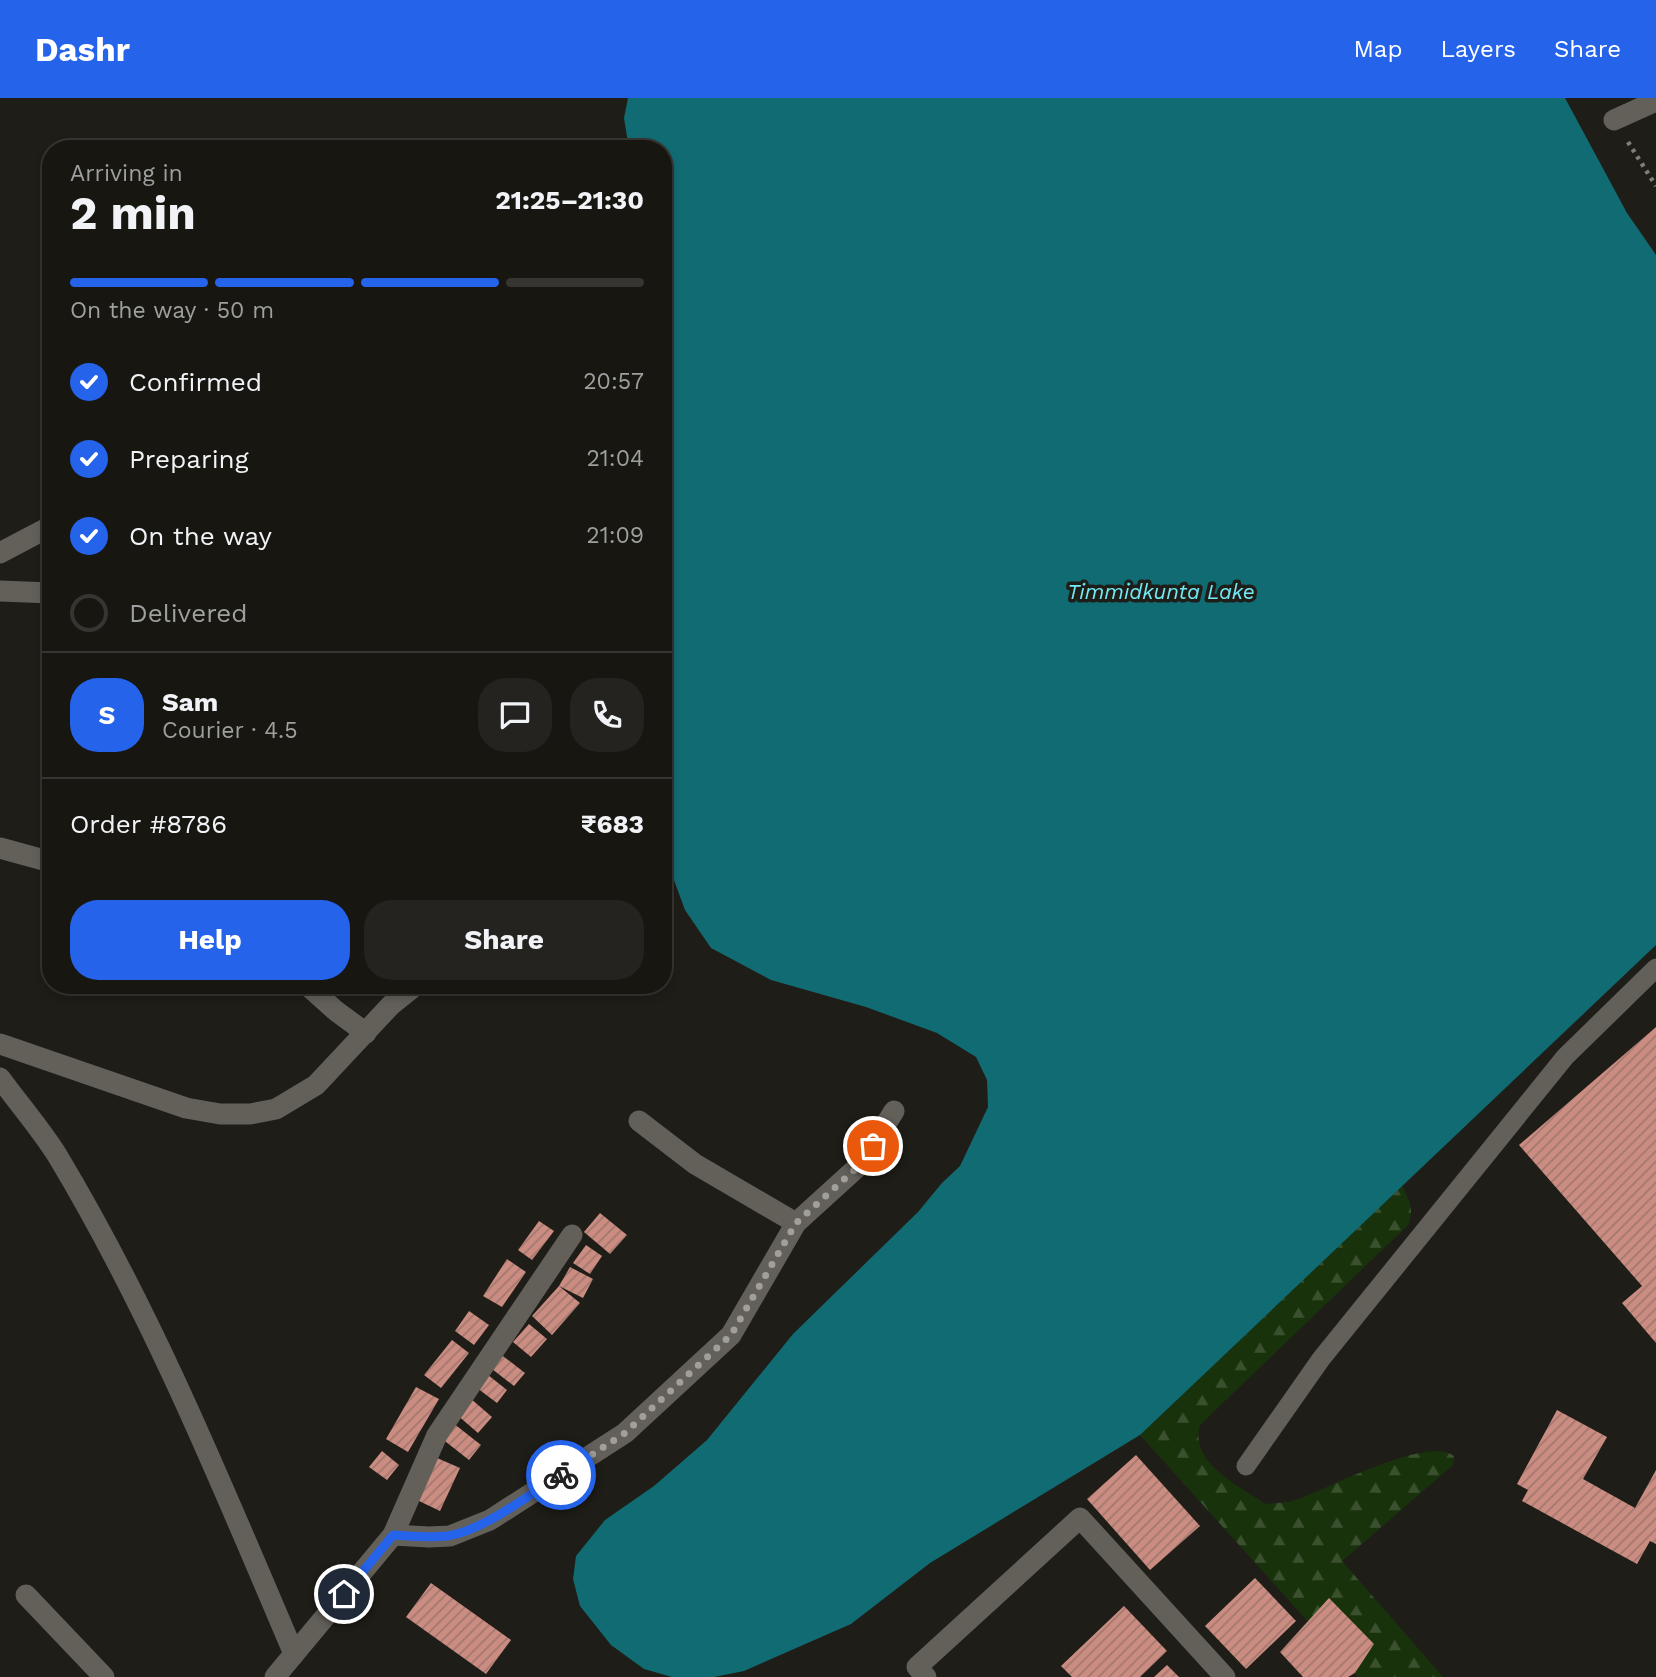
<!DOCTYPE html>
<html lang="en">
<head>
<meta charset="utf-8">
<style>
  :root { --surface:#171611; --page:#24231f; --text:#f1f3f6; --muted:#9e9f9f; --line:#363531; --accent:#2563eb }
  body { margin:0; font-family:"Work Sans",sans-serif; background:var(--page); color:var(--text); height:100vh; display:flex; flex-direction:column; font-size:26px; white-space:nowrap }
  * { box-sizing:border-box; margin:0 }
  p { font-size:23px; color:var(--muted) }
  .icon { flex:none; width:38px; height:38px; fill:none; stroke:currentColor; stroke-width:2; stroke-linecap:round; stroke-linejoin:round }
  .map { position:relative; flex:1; overflow:hidden }
  .details { position:absolute; left:42px; top:42px; width:630px; height:854px; display:flex; flex-direction:column; background:var(--surface); border-radius:28px; box-shadow:0 4px 10px #0003,0 0 0 2px var(--line) }
  .details>* { flex:none }
  .pin { position:absolute; display:grid; place-items:center; width:60px; height:60px; color:#fff; margin:-30px; border:4px solid #fff; border-radius:50%; box-shadow:0 2px 7px #0007 }
  .courier { position:absolute; display:grid; place-items:center; width:70px; height:70px; margin:-35px; border:5px solid #2563eb; border-radius:50%; background:#fff; color:#222; box-shadow:0 2px 9px #0007 }
  .headline em { font-style:normal; font-weight:700 }
  .headline div { display:flex; flex-direction:column-reverse }
  .headline { display:flex; align-items:center; justify-content:space-between; height:119px; padding:0 28px }
  h1 { font-size:46px; font-weight:700; line-height:52px }
  .bar { display:grid; grid-template-columns:repeat(4,1fr); gap:10px 7px; align-content:center; height:84px; padding:0 28px }
  .bar i { height:9px; border-radius:5px; background:var(--line) }
  .bar .active { background:var(--accent) }
  .bar p { grid-column:span 4 }
  .line { display:flex; align-items:center; gap:18px; padding:0 28px; border-top:2px solid var(--line) }
  .line div { flex:1 }
  .round { display:grid; place-items:center; flex:none; width:74px; height:74px; border-radius:28px; background:var(--page) }
  ol { padding:0 28px; list-style:none }
  li { display:flex; align-items:center; gap:21px; height:77px }
  li p { margin-inline-start:auto }
  li .icon { padding:7px; border-radius:50%; background:var(--accent); color:#fff; stroke-width:4 }
  li:last-child { color:var(--muted) }
  li i { width:38px; height:38px; border:4px solid var(--line); border-radius:50% }
  .action { display:flex; gap:14px; margin-top:auto; padding:14px 28px }
  .action a { flex:1; height:80px; border-radius:28px; background:var(--accent); color:#fff; font-size:28px; font-weight:700; line-height:80px; text-align:center }
  .action a+a { background:var(--page); color:var(--text) }
  header { display:flex; align-items:center; gap:42px; box-sizing:border-box; height:98px; padding:0 35px; background:var(--accent); color:#fff }
  header strong { font-size:33px }
  nav { display:flex; gap:38px; margin-inline-start:auto; font-size:24px }
  .map>svg:first-child { display:block }
  .forest { fill:url(#forest-firs) }
  .water { fill:#116b73 }
  .building { fill:url(#building-hatch) }
  .lines { fill:none; stroke-linecap:round; stroke-linejoin:round }
  .path { stroke:#807e79; stroke-width:4.5; stroke-dasharray:3.5 5; stroke-linecap:butt }
  .service { stroke:#63605a; stroke-width:19 }
  .minor { stroke:#63605a; stroke-width:21 }
  .done { stroke:#a09f9a; stroke-width:7; stroke-dasharray:0 12.6 }
  .route { stroke:#2563eb; stroke-width:9 }
  .labels { text-anchor:middle; stroke-width:7; stroke-linejoin:round; paint-order:stroke }
  .water-label { font-size:21px; font-style:italic; fill:#73eaf6; stroke:#1f1d17 }
</style>
</head>
<body>
<header>
<strong>Dashr</strong>
<nav><a>Map</a><a>Layers</a><a>Share</a></nav>
</header>
<div class="map">
<svg width="1656" height="1579" viewBox="0 0 1656 1579">
  <defs>
    <pattern id="forest-firs" width="22" height="20" patternUnits="userSpaceOnUse" patternTransform="scale(1.75)"><rect width="22" height="20" fill="#18330c"/><path d="M5 1l3.5 6h-7zM16 11l3.5 6h-7z" fill="#3a502f"/></pattern>
    <pattern id="building-hatch" width="6" height="6" patternUnits="userSpaceOnUse" patternTransform="scale(1.75)"><rect width="6" height="6" fill="#cb8d81"/><path d="M-1 1l2-2M0 6l6-6M5 7l2-2" fill="none" stroke="#a3776f"/></pattern>
  </defs>
  <rect width="100%" height="100%" fill="#1f1d17"/>
  <path class="forest" d="M1402,1088C1409,1102 1415,1111 1408,1127L1200,1327C1189,1365 1239,1388 1265,1406C1274,1405 1284,1405 1293,1403C1325,1393 1426,1337 1454,1358L1453,1367L1342,1463L1443,1579H1358L1140,1337Z"/>
  <polygon class="water" points="628,0 1565,0 1627,115 1656,157 1656,847 1140,1337 930,1465 851,1526 744,1573 714,1579 672,1579 644,1571 611,1547 580,1508 573,1481 576,1458 605,1422 654,1388 707,1342 793,1236 918,1114 942,1085 960,1068 988,1009 987,982 976,959 937,935 866,909 771,882 711,850 685,812 671,774 663,742 663,51 629,51 624,20"/>
  <g class="building">
    <polygon points="1656,929 1656,1245 1622,1205 1642,1188 1519,1047"/>
    <polygon points="600,1115 627,1137 610,1156 584,1134"/>
    <polygon points="539,1123 554,1133 532,1162 518,1152"/>
    <polygon points="586,1147 602,1158 590,1176 573,1165"/>
    <polygon points="507,1161 526,1174 502,1209 483,1198"/>
    <polygon points="570,1169 593,1181 583,1200 559,1188 580,1205 552,1237 532,1218 559,1188"/>
    <polygon points="469,1213 489,1227 474,1247 455,1233"/>
    <polygon points="529,1226 547,1241 531,1259 513,1244"/>
    <polygon points="452,1242 469,1255 441,1290 424,1277"/>
    <polygon points="503,1258 525,1275 514,1288 492,1271"/>
    <polygon points="488,1277 507,1292 497,1305 477,1290"/>
    <polygon points="416,1289 439,1301 408,1354 386,1341"/>
    <polygon points="470,1300 492,1319 478,1335 456,1316"/>
    <polygon points="1557,1312 1607,1339 1583,1381 1635,1410 1656,1372 1656,1446 1650,1443 1637,1466 1522,1403 1528,1392 1517,1386"/>
    <polygon points="453,1325 481,1347 469,1362 441,1340"/>
    <polygon points="382,1353 399,1367 387,1382 369,1369"/>
    <polygon points="1136,1357 1200,1428 1150,1472 1087,1401"/>
    <polygon points="437,1360 460,1370 440,1413 417,1402"/>
    <polygon points="1255,1480 1296,1523 1246,1571 1205,1528"/>
    <polygon points="431,1485 511,1542 486,1576 406,1519"/>
    <polygon points="1329,1500 1374,1546 1355,1575 1348,1579 1303,1579 1280,1554"/>
    <polygon points="1124,1508 1167,1553 1140,1579 1072,1579 1061,1568"/>
    <polygon points="1167,1567 1179,1579 1154,1579"/>
  </g>
  <g class="lines">
    <polyline class="path" points="1628,44 1656,88"/>
    <polyline class="service" points="1246,1368 1321,1261 1565,959 1656,870"/>
    <g class="minor">
      <polyline points="1614,22 1656,3"/>
      <polyline points="0,455 51,428"/>
      <polyline points="0,493 51,495"/>
      <polyline points="0,750 51,764"/>
      <polyline points="307,887 336,913 366,935"/>
      <polyline points="0,946 186,1010 220,1016 250,1016 276,1011 316,987 391,907 416,887"/>
      <path d="M0,980C19,1006 40,1030 57,1057C152,1215 222,1387 294,1556"/>
      <polyline points="639,1023 695,1066 796,1125"/>
      <polyline points="393,1437 429,1439 450,1438 490,1422 625,1335 731,1237 796,1125 862,1065 894,1013"/>
      <polyline points="26,1497 104,1579"/>
      <polyline points="275,1579 393,1437 437,1337 572,1137"/>
      <polyline points="926,1579 917,1569 1080,1420 1225,1579"/>
    </g>
  </g>
  <g class="lines">
    <polyline class="done" points="561,1377 625,1335 731,1237 796,1125 862,1065 873,1048"/>
    <path class="route" d="M344,1496L393,1437C411,1438 429,1440 447,1438C483,1433 530,1396 561,1377"/>
  </g>
  <g class="labels">
    <g class="water-label">
      <text x="1161" y="501">Timmidkunta Lake</text>
    </g>
  </g>
</svg>
<div class="pin" style="left:873px;top:1048px;background:#ea580c"><svg class="icon" aria-label="bag" viewBox="0 0 24 24"><path d="M5 8h14l-1 12H6zM9 8a3 3 0 0 1 6 0"/></svg></div>
<div class="pin" style="left:344px;top:1496px;background:#1f2937"><svg class="icon" aria-label="home" viewBox="0 0 24 24"><path d="M3 11l9-7 9 7M6 9v11h12V9"/></svg></div>
<div class="courier" style="left:561px;top:1377px"><svg class="icon" aria-label="bike" viewBox="0 0 24 24"><circle cx="6" cy="16" r="4"/><circle cx="18" cy="16" r="4"/><path d="M6 16l4-8h5l3 8M10 8l3 8H6M13 5h3"/></svg></div>
<section class="details">
<div class="headline"><div><h1>2 min</h1><p>Arriving in</p></div><em>21:25–21:30</em></div>
<div class="bar"><i class="active"></i><i class="active"></i><i class="active"></i><i></i><p>On the way · 50 m</p></div>
<ol>
<li><svg class="icon" aria-label="check" viewBox="0 0 24 24"><path d="M5 12l5 5 9-10"/></svg>Confirmed<p>20:57</p></li>
<li><svg class="icon" aria-label="check" viewBox="0 0 24 24"><path d="M5 12l5 5 9-10"/></svg>Preparing<p>21:04</p></li>
<li><svg class="icon" aria-label="check" viewBox="0 0 24 24"><path d="M5 12l5 5 9-10"/></svg>On the way<p>21:09</p></li>
<li><i></i>Delivered</li>
</ol>
<div class="line" style="height:126px"><b class="round" style="background:var(--accent);color:#fff">S</b><div><b>Sam</b><p>Courier · 4.5</p></div><a class="round"><svg class="icon" aria-label="chat" viewBox="0 0 24 24"><path d="M4 5h16v11H9l-5 4z"/></svg></a><a class="round"><svg class="icon" aria-label="phone" viewBox="0 0 24 24"><path d="M5 4h4l2 5-3 2q2 4 5 5l2-3 5 2v4C11 20 4 13 5 4z"/></svg></a></div>
<div class="line" style="height:91px"><div>Order #8786</div><b>₹683</b></div>
<div class="action"><a>Help</a><a>Share</a></div>
</section>
</div>
</body>
</html>
